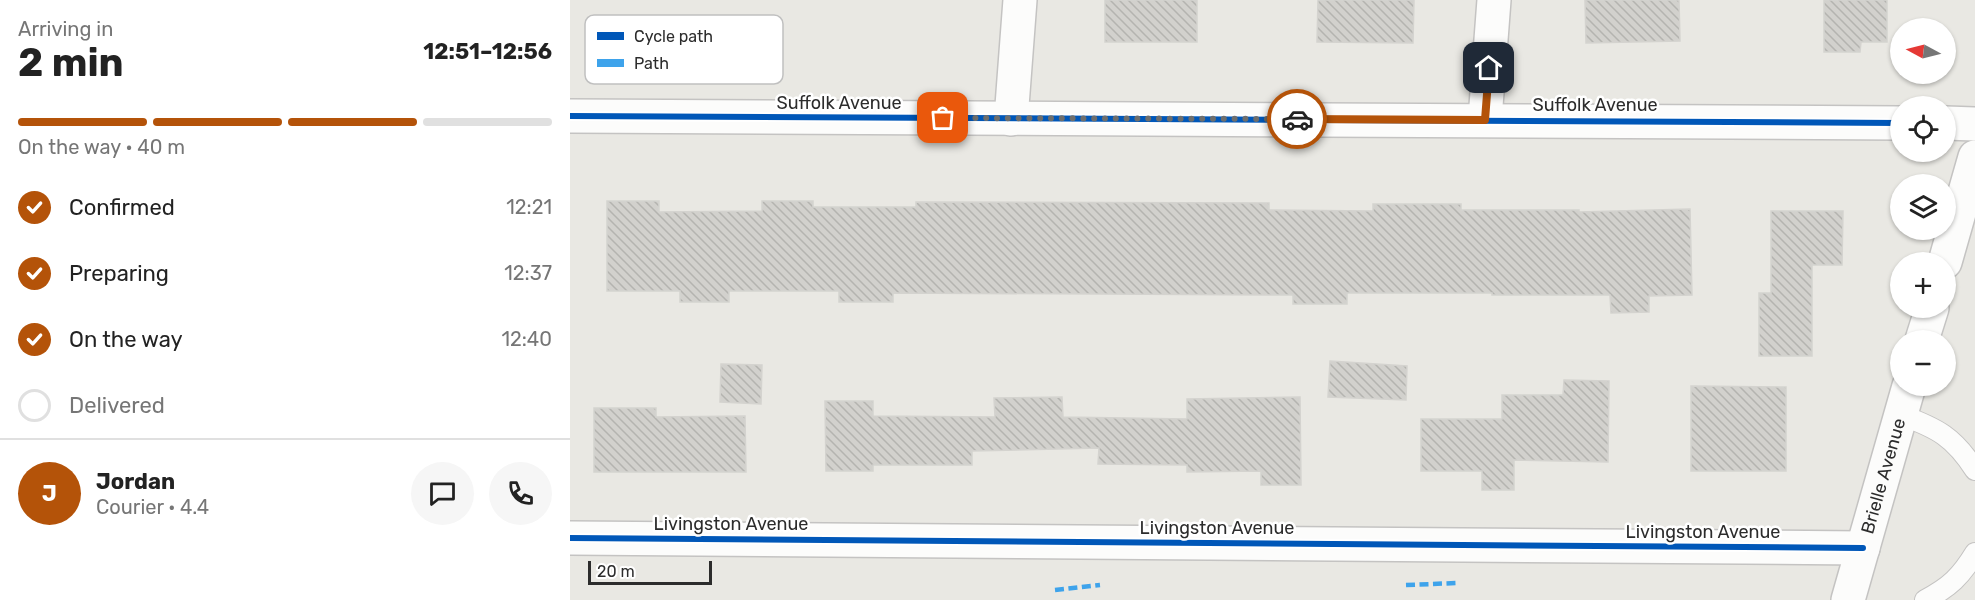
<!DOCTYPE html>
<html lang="en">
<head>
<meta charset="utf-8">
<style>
  :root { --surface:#fff; --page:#f6f6f6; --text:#222; --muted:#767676; --line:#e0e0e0; --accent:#b45309 }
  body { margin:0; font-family:Rubik,sans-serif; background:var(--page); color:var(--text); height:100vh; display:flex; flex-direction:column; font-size:22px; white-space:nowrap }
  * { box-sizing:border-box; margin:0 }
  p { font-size:20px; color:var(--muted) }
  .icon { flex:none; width:33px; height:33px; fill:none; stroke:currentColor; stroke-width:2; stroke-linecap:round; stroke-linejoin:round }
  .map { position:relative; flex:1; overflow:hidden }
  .panel { display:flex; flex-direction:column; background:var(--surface); width:570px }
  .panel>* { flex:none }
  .needle { width:39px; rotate:277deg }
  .controls { position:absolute; left:1320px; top:18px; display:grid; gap:12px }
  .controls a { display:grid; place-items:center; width:66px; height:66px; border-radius:50%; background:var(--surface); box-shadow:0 2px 4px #0004; font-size:30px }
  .scale { position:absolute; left:18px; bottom:15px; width:124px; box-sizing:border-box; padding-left:6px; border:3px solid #2c2c2c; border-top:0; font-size:16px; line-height:21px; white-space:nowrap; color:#2c2c2c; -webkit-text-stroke:4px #fff; paint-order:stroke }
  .pin { position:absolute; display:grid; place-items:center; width:51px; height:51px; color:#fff; margin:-26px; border-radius:12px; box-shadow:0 3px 9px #0006 }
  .courier { position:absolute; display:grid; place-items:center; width:60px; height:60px; margin:-30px; border:4px solid #b45309; border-radius:50%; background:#fff; color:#222; box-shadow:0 2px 8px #0007 }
  .headline em { font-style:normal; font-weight:700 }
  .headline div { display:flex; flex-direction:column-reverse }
  .headline { display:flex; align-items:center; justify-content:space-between; height:102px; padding:0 18px }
  h1 { font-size:39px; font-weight:700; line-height:45px }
  .bar { display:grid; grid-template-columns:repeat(4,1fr); gap:9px 6px; align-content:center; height:72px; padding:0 18px }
  .bar i { height:8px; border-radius:4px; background:var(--line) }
  .bar .selected { background:var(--accent) }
  .bar p { grid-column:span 4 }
  .line { display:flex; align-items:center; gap:15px; padding:0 18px; border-top:2px solid var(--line) }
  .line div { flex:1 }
  .round { display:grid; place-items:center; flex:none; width:63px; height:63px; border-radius:32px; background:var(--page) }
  ol { padding:0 18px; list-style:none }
  li { display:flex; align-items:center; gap:18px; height:66px }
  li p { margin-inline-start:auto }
  li .icon { padding:6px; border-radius:50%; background:var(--accent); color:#fff; stroke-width:4 }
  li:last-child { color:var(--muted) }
  li i { width:33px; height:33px; border:3px solid var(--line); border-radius:50% }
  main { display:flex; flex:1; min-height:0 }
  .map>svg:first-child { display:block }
  .building { fill:url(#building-back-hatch); stroke:#d4d3cf; stroke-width:1.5 }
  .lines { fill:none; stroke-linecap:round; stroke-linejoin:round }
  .lane-casing { stroke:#c4c3c2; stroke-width:22 }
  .street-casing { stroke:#c4c3c2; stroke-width:36 }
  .secondary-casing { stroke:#c4c3c2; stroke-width:36 }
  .lane { stroke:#fcfcfb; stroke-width:20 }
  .street { stroke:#fcfcfb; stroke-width:33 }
  .secondary { stroke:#fcfcfb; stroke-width:33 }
  .quiet { stroke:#3ea3eb; stroke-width:4.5; stroke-dasharray:9 4.5; stroke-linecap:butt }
  .cycleway-casing { stroke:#fff; stroke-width:10 }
  .cycleway { stroke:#0057b8; stroke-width:6 }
  .done { stroke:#6e6e6c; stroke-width:6; stroke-dasharray:0 10.8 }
  .route { stroke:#b45309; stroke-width:8 }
  .labels { text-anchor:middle; stroke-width:5; stroke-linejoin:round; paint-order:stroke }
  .street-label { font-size:18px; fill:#2c2c2c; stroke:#fff }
  .key { fill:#fff; stroke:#c0c0c0; stroke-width:1.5 }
  .key-label { font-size:16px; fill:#2c2c2c }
</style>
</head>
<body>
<main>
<section class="panel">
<div class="headline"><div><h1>2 min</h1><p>Arriving in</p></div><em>12:51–12:56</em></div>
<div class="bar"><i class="selected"></i><i class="selected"></i><i class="selected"></i><i></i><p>On the way · 40 m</p></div>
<ol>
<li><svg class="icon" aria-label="check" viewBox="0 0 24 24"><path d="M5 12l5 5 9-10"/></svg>Confirmed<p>12:21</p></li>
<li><svg class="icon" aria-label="check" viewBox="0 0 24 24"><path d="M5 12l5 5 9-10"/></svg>Preparing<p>12:37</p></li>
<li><svg class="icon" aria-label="check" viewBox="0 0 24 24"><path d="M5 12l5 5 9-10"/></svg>On the way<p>12:40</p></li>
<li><i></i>Delivered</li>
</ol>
<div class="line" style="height:108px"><b class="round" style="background:var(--accent);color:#fff">J</b><div><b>Jordan</b><p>Courier · 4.4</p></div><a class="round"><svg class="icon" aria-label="chat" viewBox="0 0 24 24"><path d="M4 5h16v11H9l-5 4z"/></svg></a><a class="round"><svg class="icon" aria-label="phone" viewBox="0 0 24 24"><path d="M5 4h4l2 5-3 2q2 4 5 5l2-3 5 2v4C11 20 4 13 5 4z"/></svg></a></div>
</section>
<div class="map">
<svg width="1405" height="600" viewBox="0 0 1405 600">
  <defs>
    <pattern id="building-back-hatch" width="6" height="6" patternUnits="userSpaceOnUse" patternTransform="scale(1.5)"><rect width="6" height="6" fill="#d2d1cd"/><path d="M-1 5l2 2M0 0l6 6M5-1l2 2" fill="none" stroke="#b4b4b0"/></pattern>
  </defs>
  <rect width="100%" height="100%" fill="#e9e8e3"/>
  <g class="building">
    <rect x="535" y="0" width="92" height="42"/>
    <polygon points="748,0 844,0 843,43 747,42"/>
    <polygon points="1015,0 1109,0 1110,41 1016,43"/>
    <polygon points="1254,0 1317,0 1317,42 1291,42 1290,52 1254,52"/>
    <polygon points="37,201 89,201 89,212 192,211 192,201 243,201 243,207 346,207 346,202 699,203 699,210 803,211 803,204 891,204 891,210 1009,210 1009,212 1120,209 1122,295 1079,296 1079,312 1041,313 1040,295 922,295 922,293 777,293 777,304 723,304 723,295 323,293 323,302 269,302 269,291 159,291 159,302 110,302 110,291 37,291"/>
    <polygon points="1201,211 1273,211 1272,265 1242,265 1242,356 1189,356 1189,293 1201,293"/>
    <polygon points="760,361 837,366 836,400 758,397"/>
    <polygon points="151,364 192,365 191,404 150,402"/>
    <polygon points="994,380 1039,381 1038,462 944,460 944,490 912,490 912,471 851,471 851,419 932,419 932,395 993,395"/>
    <polygon points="1121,386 1216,387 1216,471 1121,471"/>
    <polygon points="492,397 493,417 617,419 617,399 730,397 731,485 691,485 691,471 617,472 617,465 528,464 529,448 402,451 402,465 303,465 303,471 256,471 255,401 303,401 303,416 425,417 424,398"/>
    <polygon points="24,408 86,408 86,417 175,416 176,472 24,472"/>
  </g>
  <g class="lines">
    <g class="lane-casing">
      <g id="lane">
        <path d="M1331,415C1367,428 1384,437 1405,470"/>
        <path d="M1355,600C1380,587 1391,576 1405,553"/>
      </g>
    </g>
    <g class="street-casing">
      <g id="street">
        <polyline points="0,116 1330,123"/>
        <polyline points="441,119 450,0"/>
        <polyline points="915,119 924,0"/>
        <polyline points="1376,123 1405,124"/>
        <polyline points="0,538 1293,548"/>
      </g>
    </g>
    <g class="secondary-casing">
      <g id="secondary">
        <polyline points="1375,262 1405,157"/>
        <polyline points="1352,340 1362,308"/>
        <path id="s1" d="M1278,600L1339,386"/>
      </g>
    </g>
    <use href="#lane" class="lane"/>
    <use href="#street" class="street"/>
    <use href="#secondary" class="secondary"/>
    <g class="quiet">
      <polyline points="836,585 888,583"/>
      <polyline points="485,590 530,585"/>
    </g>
    <g class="cycleway-casing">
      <g id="cycleway">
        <polyline points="0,116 1330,123"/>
        <polyline points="0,538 1293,548"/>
      </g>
    </g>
    <use href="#cycleway" class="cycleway"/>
  </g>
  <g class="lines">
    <polyline class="done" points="373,118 727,119"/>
    <polyline class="route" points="727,119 915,120 919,68"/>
  </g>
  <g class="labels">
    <g class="street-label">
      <text x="269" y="109">Suffolk Avenue</text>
      <text x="1025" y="111">Suffolk Avenue</text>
      <text dy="6" stroke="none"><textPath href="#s1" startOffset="129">Brielle Avenue</textPath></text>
      <text x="161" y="530">Livingston Avenue</text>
      <text x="647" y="534">Livingston Avenue</text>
      <text x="1133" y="538">Livingston Avenue</text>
    </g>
  </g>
  <rect x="15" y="15" width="198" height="69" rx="9" class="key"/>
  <rect x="27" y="32" width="27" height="8" fill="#0057b8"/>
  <rect x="27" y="59" width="27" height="8" fill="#3ea3eb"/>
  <g class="key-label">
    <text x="64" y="42">Cycle path</text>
    <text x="64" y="69">Path</text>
  </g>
</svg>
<div class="controls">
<a><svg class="needle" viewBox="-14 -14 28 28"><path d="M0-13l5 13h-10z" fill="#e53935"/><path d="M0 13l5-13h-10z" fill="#767676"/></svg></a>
<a><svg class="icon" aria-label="locate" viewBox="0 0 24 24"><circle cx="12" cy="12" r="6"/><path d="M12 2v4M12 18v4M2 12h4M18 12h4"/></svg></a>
<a><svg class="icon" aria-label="layers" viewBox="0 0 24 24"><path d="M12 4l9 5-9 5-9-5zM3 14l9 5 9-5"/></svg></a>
<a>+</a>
<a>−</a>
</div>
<div class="scale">20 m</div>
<div class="pin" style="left:373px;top:118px;background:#ea580c"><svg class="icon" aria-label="bag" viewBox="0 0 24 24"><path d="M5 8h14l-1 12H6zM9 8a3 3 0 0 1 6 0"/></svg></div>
<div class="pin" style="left:919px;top:68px;background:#1f2937"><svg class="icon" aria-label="home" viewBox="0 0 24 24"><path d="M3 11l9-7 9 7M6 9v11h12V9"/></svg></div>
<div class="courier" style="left:727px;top:119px"><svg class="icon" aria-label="car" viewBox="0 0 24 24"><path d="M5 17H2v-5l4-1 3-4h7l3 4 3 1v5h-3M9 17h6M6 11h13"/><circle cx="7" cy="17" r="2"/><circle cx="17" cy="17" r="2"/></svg></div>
</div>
</main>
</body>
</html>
